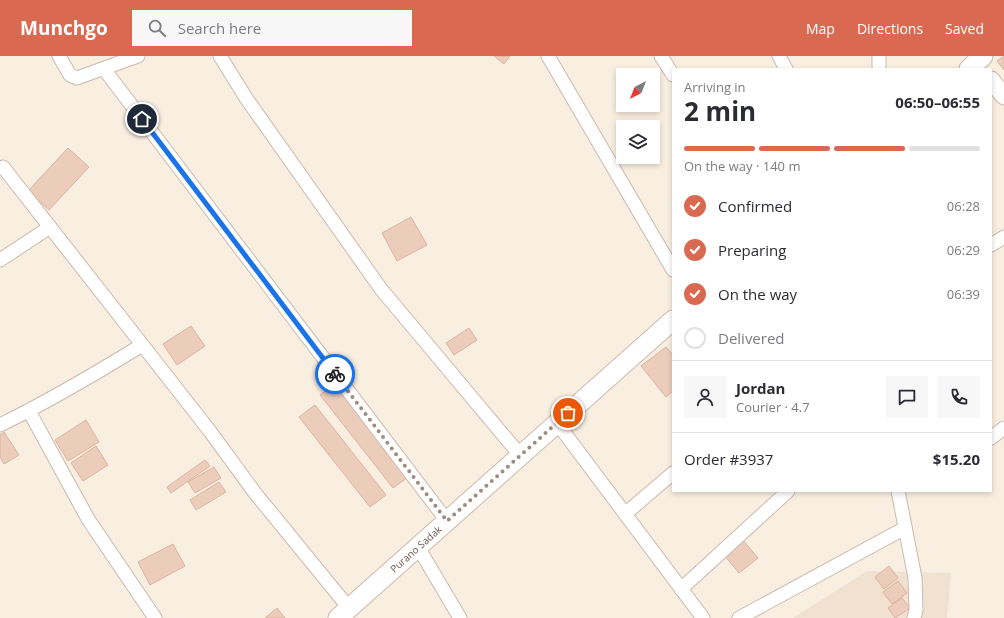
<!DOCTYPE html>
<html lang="en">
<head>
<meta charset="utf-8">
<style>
  :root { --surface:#fff; --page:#f7f7f7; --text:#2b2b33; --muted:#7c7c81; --line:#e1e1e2; --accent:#d96a51 }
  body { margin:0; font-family:"Open Sans",sans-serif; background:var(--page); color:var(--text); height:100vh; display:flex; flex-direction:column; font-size:15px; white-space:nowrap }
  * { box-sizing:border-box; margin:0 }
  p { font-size:13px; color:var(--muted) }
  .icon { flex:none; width:22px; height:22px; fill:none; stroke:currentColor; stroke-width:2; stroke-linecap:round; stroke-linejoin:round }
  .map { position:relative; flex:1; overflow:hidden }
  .sheet { position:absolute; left:672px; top:12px; width:320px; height:424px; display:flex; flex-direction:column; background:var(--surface); border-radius:0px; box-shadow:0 2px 6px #0003 }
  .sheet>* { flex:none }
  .needle { width:26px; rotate:222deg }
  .tools { position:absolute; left:616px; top:12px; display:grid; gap:8px }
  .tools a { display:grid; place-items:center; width:44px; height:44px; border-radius:0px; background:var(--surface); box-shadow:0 2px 6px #0003; font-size:20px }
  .pin { position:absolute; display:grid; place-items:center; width:34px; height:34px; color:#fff; margin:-17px; border:2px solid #fff; border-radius:50%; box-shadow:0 1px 4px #0007 }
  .courier { position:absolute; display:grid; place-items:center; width:40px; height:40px; margin:-20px; border:3px solid #1a73e8; border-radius:50%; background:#fff; color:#222; box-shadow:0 1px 5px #0007 }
  .headline em { font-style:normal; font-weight:700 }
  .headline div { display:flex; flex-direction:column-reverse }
  .headline { display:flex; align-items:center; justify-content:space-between; height:68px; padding:0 12px }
  h1 { font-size:26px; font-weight:700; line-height:30px }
  .bar { display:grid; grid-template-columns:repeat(4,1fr); gap:6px 4px; align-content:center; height:48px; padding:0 12px }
  .bar i { height:5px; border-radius:3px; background:var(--line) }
  .bar .current { background:var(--accent) }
  .bar p { grid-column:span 4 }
  .line { display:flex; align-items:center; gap:10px; padding:0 12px; border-top:1px solid var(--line) }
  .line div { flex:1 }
  .round { display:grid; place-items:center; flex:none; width:42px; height:42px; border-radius:0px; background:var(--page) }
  ol { padding:0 12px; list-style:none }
  li { display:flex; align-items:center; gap:12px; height:44px }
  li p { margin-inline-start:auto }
  li .icon { padding:4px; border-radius:50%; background:var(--accent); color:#fff; stroke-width:4 }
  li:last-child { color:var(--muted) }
  li i { width:22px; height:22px; border:2px solid var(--line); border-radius:50% }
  header { display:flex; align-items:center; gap:24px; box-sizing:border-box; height:56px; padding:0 20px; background:var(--accent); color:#fff }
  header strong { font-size:19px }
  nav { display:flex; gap:22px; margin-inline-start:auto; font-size:14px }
  .search { width:280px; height:36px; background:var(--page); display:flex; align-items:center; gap:10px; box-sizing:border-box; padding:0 14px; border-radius:0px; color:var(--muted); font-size:15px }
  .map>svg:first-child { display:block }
  .residential { fill:#f0e1d1 }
  .building { fill:#eccdbc; stroke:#ddb39e }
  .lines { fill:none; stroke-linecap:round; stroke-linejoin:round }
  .minor-casing { stroke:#cbb9ac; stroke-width:15 }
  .tertiary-casing { stroke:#cbb9ac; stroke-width:19 }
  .secondary-casing { stroke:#ceb8aa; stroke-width:21 }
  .minor { stroke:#fff; stroke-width:13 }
  .tertiary { stroke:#fff; stroke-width:17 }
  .secondary { stroke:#fff; stroke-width:19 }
  .done { stroke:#9f8c80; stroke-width:4; stroke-dasharray:0 7.2 }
  .route { stroke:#1a73e8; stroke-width:5 }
  .labels { text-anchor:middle; stroke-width:4; stroke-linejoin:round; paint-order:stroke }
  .street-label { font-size:10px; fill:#6e564b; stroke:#fdf3e7 }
</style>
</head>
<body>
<header>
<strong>Munchgo</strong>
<div class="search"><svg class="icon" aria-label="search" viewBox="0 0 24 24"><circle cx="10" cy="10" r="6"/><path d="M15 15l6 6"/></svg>Search here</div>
<nav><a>Map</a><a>Directions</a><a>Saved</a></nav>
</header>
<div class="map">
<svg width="1004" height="562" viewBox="0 0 1004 562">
  <rect width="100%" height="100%" fill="#f9efe1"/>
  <polygon class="residential" points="867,515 951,517 947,562 793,562"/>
  <g class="building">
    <polygon points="494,0 510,0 504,8"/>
    <polygon points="1004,0 1004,14 997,5"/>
    <polygon points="68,92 89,111 49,154 28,135"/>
    <polygon points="411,161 427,189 397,205 382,177"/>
    <polygon points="191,270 205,290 177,309 163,288"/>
    <polygon points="469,272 477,284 454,299 446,287"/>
    <polygon points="666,291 673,299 673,335 666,341 641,310"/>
    <polygon points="338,325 411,419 393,432 320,339"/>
    <polygon points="315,349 386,439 370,451 299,361"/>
    <polygon points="86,364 99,386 68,405 55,384"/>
    <polygon points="4,376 19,399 4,408 0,401 0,379"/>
    <polygon points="96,390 108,409 83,425 71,407"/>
    <polygon points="205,404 210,410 171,437 167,431"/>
    <polygon points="214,411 221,422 195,437 188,426"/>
    <polygon points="219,426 226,436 196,454 190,444"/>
    <polygon points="742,483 758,502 739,517 724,499"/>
    <polygon points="173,488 185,510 150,529 138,506"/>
    <polygon points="889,510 898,522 884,533 875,521"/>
    <polygon points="898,525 907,537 892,548 883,536"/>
    <polygon points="902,542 910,552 895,562 888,552"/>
    <polygon points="277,552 285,562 265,562"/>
  </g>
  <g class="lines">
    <g class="minor-casing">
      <g id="minor">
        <polyline points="59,0 70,19 77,22 138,0"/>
        <polyline points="220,0 246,42 381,233 520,399"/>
        <polyline points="548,0 673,214"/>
        <polyline points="661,0 673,19"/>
        <polyline points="779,0 786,13"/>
        <polyline points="879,0 879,13"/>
        <polyline points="104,13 447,465"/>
        <polyline points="3,111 209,374 255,437 349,552"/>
        <polyline points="991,189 1004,181"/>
        <polyline points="0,204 50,171"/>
        <polyline points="29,355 88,463 155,562"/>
        <polyline points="557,367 703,562"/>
        <path d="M0,369C49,345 95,318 142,289"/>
        <polyline points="991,382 1004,372"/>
        <polyline points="898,435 915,522 916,554 914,562"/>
        <polyline points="625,458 673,417"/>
        <polyline points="418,491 460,562"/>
        <polyline points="681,533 788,435"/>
        <polyline points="739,562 905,472"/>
      </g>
    </g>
    <g class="tertiary-casing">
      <polyline id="tertiary" points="991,24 1004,40"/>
    </g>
    <g class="secondary-casing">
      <g id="secondary">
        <polyline points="969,13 983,0"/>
        <path id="s1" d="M338,562L673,264"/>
      </g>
    </g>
    <use href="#minor" class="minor"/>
    <use href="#tertiary" class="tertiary"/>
    <use href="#secondary" class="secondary"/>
  </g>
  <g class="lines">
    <polyline class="done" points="335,318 447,465 568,357"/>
    <polyline class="route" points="142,63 335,318"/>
  </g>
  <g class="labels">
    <g class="street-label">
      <text dy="4" stroke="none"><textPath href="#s1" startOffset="104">Purano Sadak</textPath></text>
    </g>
  </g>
</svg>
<div class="tools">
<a><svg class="needle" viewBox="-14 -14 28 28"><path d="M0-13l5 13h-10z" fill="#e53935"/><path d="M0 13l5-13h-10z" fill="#7c7c81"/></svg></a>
<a><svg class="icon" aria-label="layers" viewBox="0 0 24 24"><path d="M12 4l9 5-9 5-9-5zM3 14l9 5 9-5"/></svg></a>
</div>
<div class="pin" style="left:568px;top:357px;background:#ea580c"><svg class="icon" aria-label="bag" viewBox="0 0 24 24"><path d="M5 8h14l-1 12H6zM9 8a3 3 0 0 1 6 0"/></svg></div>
<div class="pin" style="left:142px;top:63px;background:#1f2937"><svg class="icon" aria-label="home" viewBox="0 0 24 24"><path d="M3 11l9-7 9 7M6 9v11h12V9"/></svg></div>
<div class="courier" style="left:335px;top:318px"><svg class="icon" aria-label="bike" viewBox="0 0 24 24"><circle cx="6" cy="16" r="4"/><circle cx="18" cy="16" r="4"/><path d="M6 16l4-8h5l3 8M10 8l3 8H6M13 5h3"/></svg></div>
<section class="sheet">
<div class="headline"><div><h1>2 min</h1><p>Arriving in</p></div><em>06:50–06:55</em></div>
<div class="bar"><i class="current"></i><i class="current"></i><i class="current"></i><i></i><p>On the way · 140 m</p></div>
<ol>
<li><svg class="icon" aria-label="check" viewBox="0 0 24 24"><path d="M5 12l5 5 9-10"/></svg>Confirmed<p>06:28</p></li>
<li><svg class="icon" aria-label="check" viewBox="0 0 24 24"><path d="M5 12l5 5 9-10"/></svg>Preparing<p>06:29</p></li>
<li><svg class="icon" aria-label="check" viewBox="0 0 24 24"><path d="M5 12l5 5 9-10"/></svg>On the way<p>06:39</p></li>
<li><i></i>Delivered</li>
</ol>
<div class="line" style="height:72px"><a class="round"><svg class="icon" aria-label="person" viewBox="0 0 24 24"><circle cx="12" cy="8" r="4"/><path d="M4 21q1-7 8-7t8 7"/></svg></a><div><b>Jordan</b><p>Courier · 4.7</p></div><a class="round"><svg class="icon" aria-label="chat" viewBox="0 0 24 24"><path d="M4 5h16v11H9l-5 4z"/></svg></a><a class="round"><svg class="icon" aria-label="phone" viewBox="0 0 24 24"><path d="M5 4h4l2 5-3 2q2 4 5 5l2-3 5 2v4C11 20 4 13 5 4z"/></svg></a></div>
<div class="line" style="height:52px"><div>Order #3937</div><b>$15.20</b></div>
</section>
</div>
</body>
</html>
